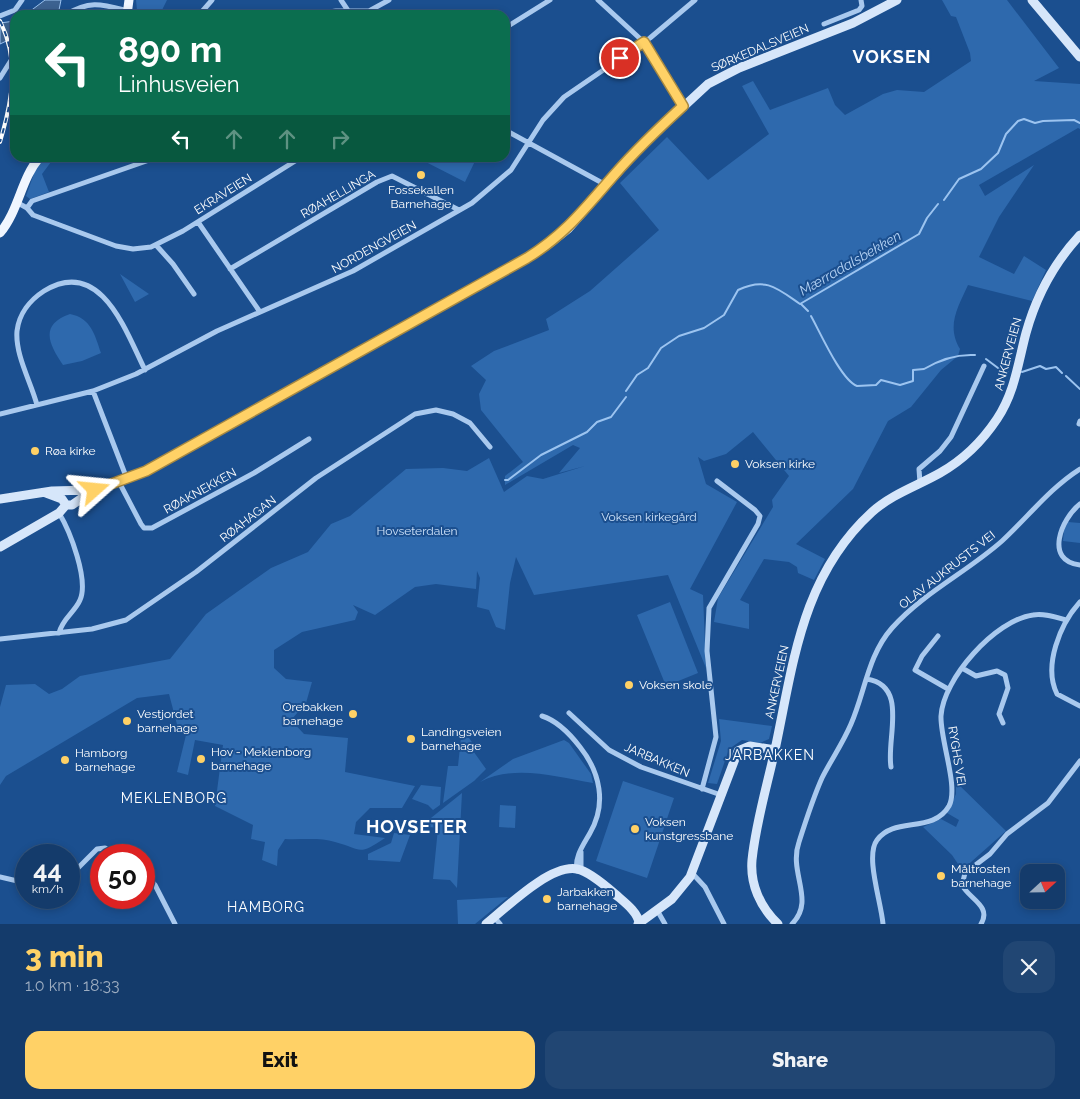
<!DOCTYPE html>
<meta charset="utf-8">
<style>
:root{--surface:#143b6b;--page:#214673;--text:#f1f3f6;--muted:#9dadc1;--line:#33557e;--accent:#ffd166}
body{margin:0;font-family:Raleway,sans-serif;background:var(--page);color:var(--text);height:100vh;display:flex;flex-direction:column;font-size:19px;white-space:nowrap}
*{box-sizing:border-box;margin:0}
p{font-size:16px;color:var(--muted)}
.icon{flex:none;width:28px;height:28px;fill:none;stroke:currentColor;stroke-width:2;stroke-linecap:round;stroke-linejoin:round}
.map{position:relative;height:924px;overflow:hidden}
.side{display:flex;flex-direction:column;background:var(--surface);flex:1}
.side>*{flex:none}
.guide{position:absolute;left:10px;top:10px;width:500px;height:152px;border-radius:15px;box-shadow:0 2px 8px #0003,0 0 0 1px var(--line);background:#0b6e4f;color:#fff;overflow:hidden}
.needle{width:32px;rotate:68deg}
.fabs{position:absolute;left:1020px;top:864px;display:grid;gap:10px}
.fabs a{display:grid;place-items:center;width:45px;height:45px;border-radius:10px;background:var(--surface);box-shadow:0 2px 8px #0003,0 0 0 1px var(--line);font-size:25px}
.speed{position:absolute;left:15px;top:844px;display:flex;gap:10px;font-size:25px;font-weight:700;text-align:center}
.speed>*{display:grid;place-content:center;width:65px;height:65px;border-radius:50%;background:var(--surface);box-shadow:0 2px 8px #0003,0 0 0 1px var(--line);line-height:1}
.speed small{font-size:12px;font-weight:400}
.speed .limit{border:8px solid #d22;background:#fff;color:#111}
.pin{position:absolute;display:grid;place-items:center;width:42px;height:42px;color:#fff;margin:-21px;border:2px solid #fff;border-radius:50%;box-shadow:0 1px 5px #0007}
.me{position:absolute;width:55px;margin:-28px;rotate:72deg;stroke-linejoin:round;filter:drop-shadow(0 0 4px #0008)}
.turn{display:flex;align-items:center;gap:18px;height:105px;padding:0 25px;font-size:22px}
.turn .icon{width:65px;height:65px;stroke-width:2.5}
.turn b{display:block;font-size:35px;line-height:42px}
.lanes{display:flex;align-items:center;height:48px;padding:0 25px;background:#0003;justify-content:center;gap:25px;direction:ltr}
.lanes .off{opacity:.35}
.round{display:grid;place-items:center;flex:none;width:52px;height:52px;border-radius:15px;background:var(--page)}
.headline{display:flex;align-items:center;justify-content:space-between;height:85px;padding:0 25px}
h1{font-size:30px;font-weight:800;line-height:38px;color:var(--accent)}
.primary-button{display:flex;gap:10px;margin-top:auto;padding:10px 25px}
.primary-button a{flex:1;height:58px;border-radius:15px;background:var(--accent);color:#111;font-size:20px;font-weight:800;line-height:58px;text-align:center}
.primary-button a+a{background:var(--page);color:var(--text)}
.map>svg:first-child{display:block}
.green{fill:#2e69ad}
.water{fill:#3c6290;stroke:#9cc4f0}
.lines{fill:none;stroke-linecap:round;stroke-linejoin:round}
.stream{stroke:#9cc4f0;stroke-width:2}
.street{stroke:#a9c9ee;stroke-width:5}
.secondary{stroke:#d6e6fa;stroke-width:9}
.primary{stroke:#f0f6ff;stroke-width:9}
.rail-casing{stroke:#fff;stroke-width:4}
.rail{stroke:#1b4f8f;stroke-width:2;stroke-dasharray:5.5;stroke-linecap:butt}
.route-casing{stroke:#a68842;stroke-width:12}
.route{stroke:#ffd166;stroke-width:9}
.poi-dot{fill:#ffd166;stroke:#1b4f8f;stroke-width:2}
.labels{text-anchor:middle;stroke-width:4;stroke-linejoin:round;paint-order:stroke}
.street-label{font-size:12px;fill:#fff;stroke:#1b4f8f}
.poi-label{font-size:12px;fill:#fff;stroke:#1b4f8f;text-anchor:start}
.park-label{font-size:12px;fill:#cfe3fa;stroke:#1b4f8f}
.water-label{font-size:14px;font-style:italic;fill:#b5d3f5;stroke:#1b4f8f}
.neighbourhood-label{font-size:14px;letter-spacing:1px;fill:#fff;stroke:#1b4f8f}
.district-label{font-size:18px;font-weight:bold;letter-spacing:1px;fill:#fff;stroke:#1b4f8f}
</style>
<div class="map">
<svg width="1080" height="924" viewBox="0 0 1080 924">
<rect width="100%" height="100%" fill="#1b4f8f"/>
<path class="green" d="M136 0H167L160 14 137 10Z
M942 0H1007L1059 68 1034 81 1080 84V129L1078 128 979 185 985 196 1034 165 999 217 979 257 1014 274 1024 256 1046 270 1032 301 968 285C958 307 946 326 960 349L958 356 941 370 911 407 888 421 853 489 796 544 825 559 814 580 798 573 797 567 789 562 764 559 740 600 749 604V629L714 622 718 598 773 507 772 500 789 476 753 432 726 454 704 461 698 457 706 484 737 502 690 589 703 595 706 668 668 575 534 595 516 557 510 583 505 630 496 627 489 610 477 607 480 578 477 571 476 589 436 584 415 587 375 615 353 605 358 612 355 620 302 632 274 650V668L286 679 312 682 306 703 291 720 304 734 348 738 345 772 415 786 402 808H370L356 822 354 834 385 838C357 857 362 849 335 842 320 837 300 840 285 839L278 850 277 866 262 860 265 842 251 839 253 825 215 806 223 745 195 740 188 775 177 772 186 735 179 732 169 694 137 698 6 776 0 785V707L6 685 35 684 49 694 62 689 80 676 170 659 206 614 271 568 308 552 331 524 350 516 406 469 443 468 467 471 489 458 504 492 527 476 543 479 585 466 559 473 580 448 573 445 505 485V476L523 462 481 410 479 394 486 380 471 366 494 351 549 330 546 319 590 291 659 230 620 183 667 137 708 180 769 134 742 86 753 81 770 110 828 88 835 105 845 115 883 94 897 90 924 92 971 61 970 53 956 17 951 16Z
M45 158H54L42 174 49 192 30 199 26 196 36 168Z
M418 158H472L476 159 465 182Z
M120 274 149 294 135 302Z
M70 314C91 318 95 335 101 353L82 361 63 365C49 344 39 325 70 314Z
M1068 522 1080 523V543L1063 541 1064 530Z
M670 602 698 673 666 686 637 615Z
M719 719 772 726 769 739 760 743 742 740 729 749 717 784 708 783 721 741Z
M462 728 474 745 471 748 486 769 474 781 443 803 448 766H458Z
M564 740 569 743 591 774 593 783C556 777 514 764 480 782L513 759Z
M623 781 674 798 647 878 596 861Z
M956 782 1006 831 962 870 952 855 923 827 941 819 956 827 959 820 947 813 956 794Z
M421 785 441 787 440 805 433 810 428 805 412 799Z
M462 793 457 888 450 880 433 879 438 828 421 826Z
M500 805 516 806 515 828 499 827Z
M394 833 410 835 400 862 368 860V854L391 843Z
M508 897 475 924H458L457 900Z"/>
<path class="water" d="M45 0H61L59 10 50 15H25Z
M15 21V37L0 44V23Z"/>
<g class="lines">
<path class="stream" d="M944 200 959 179 981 169 998 153 1006 134 1018 121 1024 119 1035 123 1043 121 1074 120 1080 123
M801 304 808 311
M811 316C820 332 841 380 857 386L876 385 881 380 900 385 913 381V370L924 369C939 360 957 354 975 355
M986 359 1002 371 1008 372
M1022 372 1040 366 1046 369 1056 367 1062 373
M1066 376 1080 389
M626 391 637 375 648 368 661 348 679 336 704 328 724 315 738 290C766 277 777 288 800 304L919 234 927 218 938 204
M505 480H508L541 455 587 432 597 422 611 417 626 397"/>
<path class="street" d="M341 0 351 15
M598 0 647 45 683 106
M65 15C90 0 101 4 128 11
M199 15 212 0
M308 15 336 11H369L389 0
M0 16 15 10 22 0
M824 24 859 10 862 6 861 0
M505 28 550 0
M0 78 15 54
M505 130 606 185
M18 203 27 208 33 215 116 246 133 249 151 247 183 231 300 158
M27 208 32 201 155 158
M198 222 260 312
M156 245 173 264 194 294
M230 269 377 182 392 176 459 210
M93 391 127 479
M37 405C31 382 15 355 17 331 19 314 30 300 44 291 101 256 126 332 145 370
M0 414 93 391 136 374 217 331 353 271 472 203 511 170 543 120 564 97 650 38 695 0
M1079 424 1080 421
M119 482 141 524 144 528H152L254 473 309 439
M920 483 919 469 940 451 951 437 984 366
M1080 504C1061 519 1044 561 1080 565
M1080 602C1060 624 1043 666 1057 694L1080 706
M59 633C62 619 75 612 80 600 89 580 70 531 59 513
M938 636 922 656 915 670 948 689
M0 639 92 629 126 620 196 572 316 478 415 414 436 410 453 414 470 423 490 447
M962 668 976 676 997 671 1005 675 1008 688 999 714 1003 723
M867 679C909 686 886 738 891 767
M569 713 609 750 641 767 721 795
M542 716C558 721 570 734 580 747 600 772 607 804 590 833 584 844 574 857 577 871
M702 789 716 737 707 651 709 608 758 524 760 516 755 510 717 481
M581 852V870
M144 873 155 885 175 924
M692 873 705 887 724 924
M0 877 26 883
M69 877 97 849 105 848 117 855
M657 910 665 924
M494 917 500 924
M792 924C816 900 788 873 799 842 806 820 813 798 822 778 831 760 843 743 851 724 865 692 868 655 892 628 923 593 967 572 1002 541 1028 517 1050 488 1080 469
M883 924C881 901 865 856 877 840 894 816 933 834 949 806 959 787 940 740 941 716 943 679 995 620 1033 615 1044 613 1055 617 1066 620
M981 924C992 906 969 899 962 885L965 873 990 854 1007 834 1048 803 1080 761"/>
<path class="secondary" d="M1032 0 1080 57
M46 493 62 499 66 505H72L95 489 146 471 527 258 549 244 568 229 641 146 708 84 739 68 853 23 897 0
M0 499 52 491 90 490
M0 547 59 513 66 505
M486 924C506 908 550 864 577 869 588 871 607 887 615 894 624 902 638 912 639 923
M638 924 672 899 690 877 738 751 750 746 775 750
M778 924C760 907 750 884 752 860 756 821 768 783 776 745 794 659 803 575 872 512 892 494 917 486 940 473 963 460 983 440 997 419 1015 392 1018 363 1026 333 1036 297 1055 262 1080 235"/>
<path class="primary" d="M127 15 129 0
M0 233C19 210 21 179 39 158"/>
<defs>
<path id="rail" d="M0 21C20 61 12 101 0 142"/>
</defs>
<use href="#rail" class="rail-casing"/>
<use href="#rail" class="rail"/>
</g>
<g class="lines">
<defs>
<path id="route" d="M95 490 146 471 527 258C566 234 586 207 615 174 636 150 659 128 683 106L644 42 620 58"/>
</defs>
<use href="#route" class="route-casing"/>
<use href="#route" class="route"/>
</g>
<g class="poi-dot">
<circle cx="421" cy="175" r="5"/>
<circle cx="35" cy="451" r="5"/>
<circle cx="735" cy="464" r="5"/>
<circle cx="629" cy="685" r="5"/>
<circle cx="353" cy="714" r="5"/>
<circle cx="127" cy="721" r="5"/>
<circle cx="411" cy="739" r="5"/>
<circle cx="201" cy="759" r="5"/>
<circle cx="65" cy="760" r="5"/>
<circle cx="635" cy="829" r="5"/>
<circle cx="941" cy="876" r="5"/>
<circle cx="547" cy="899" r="5"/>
</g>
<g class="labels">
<g class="street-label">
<text transform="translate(760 48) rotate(-23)" y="4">SØRKEDALSVEIEN</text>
<text transform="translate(223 194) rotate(-32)" y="4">EKRAVEIEN</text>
<text transform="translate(338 194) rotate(-30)" y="4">RØAHELLINGA</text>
<text transform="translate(374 247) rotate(-29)" y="4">NORDENGVEIEN</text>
<text transform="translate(1008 354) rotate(-75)" y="4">ANKERVEIEN</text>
<text transform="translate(200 491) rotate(-29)" y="4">RØAKNEKKEN</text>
<text transform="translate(248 519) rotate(-38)" y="4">RØAHAGAN</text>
<text transform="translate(947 570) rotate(-38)" y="4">OLAV AUKRUSTS VEI</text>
<text transform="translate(777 682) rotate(-78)" y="4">ANKERVEIEN</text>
<text transform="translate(957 756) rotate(81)" y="4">RYGHS VEI</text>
<text transform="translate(657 760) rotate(23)" y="4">JARBAKKEN</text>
</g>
<g class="poi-label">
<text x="421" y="194" text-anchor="middle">Fossekallen<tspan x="421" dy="14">Barnehage</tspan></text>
<text x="45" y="455">Røa kirke</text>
<text x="745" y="468">Voksen kirke</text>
<text x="639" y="689">Voksen skole</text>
<text x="343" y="711" text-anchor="end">Orebakken<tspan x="343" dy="14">barnehage</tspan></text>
<text x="137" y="718">Vestjordet<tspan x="137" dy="14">barnehage</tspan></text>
<text x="421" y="736">Landingsveien<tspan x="421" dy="14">barnehage</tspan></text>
<text x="211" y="756">Hov - Meklenborg<tspan x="211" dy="14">barnehage</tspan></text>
<text x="75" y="757">Hamborg<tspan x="75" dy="14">barnehage</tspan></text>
<text x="645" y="826">Voksen<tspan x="645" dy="14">kunstgressbane</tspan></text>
<text x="951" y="873">Måltrosten<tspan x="951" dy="14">barnehage</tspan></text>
<text x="557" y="896">Jarbakken<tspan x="557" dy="14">barnehage</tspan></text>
</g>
<g class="park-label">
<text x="649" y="521">Voksen kirkegård</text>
<text x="417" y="535">Hovseterdalen</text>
</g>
<g class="water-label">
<text transform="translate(850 263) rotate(-30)" y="5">Mærradalsbekken</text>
</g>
<g class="neighbourhood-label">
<text x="770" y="760">JARBAKKEN</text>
<text x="174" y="803">MEKLENBORG</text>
<text x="266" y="912">HAMBORG</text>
</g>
<g class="district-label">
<text x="892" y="63">VOKSEN</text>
<text x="417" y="833">HOVSETER</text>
</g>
</g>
</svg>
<div class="fabs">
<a><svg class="needle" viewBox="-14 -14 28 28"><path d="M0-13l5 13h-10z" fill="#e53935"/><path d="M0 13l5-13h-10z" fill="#9dadc1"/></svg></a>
</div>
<div class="speed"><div>44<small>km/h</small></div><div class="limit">50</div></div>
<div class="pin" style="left:620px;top:58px;background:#d93025"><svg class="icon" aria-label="arrive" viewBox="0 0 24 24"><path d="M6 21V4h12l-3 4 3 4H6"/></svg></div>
<svg class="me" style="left:95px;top:490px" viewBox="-20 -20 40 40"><path d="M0-17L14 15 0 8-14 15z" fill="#ffd166" stroke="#fff" stroke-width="4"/></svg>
<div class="guide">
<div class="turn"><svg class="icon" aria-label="left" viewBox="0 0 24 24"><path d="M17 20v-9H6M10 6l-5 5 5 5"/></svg><div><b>890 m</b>Linhusveien</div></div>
<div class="lanes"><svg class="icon" aria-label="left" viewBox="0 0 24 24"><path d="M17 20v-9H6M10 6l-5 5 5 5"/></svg><svg class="icon off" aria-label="ahead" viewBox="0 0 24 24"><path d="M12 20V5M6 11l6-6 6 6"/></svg><svg class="icon off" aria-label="ahead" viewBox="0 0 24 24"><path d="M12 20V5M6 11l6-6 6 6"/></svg><svg class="icon off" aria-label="right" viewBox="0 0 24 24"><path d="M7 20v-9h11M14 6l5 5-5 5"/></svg></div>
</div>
</div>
<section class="side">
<div class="headline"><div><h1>3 min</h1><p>1.0 km · 18:33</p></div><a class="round"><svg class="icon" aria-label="close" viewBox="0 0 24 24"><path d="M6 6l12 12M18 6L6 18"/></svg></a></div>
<div class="primary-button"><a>Exit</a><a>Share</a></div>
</section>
